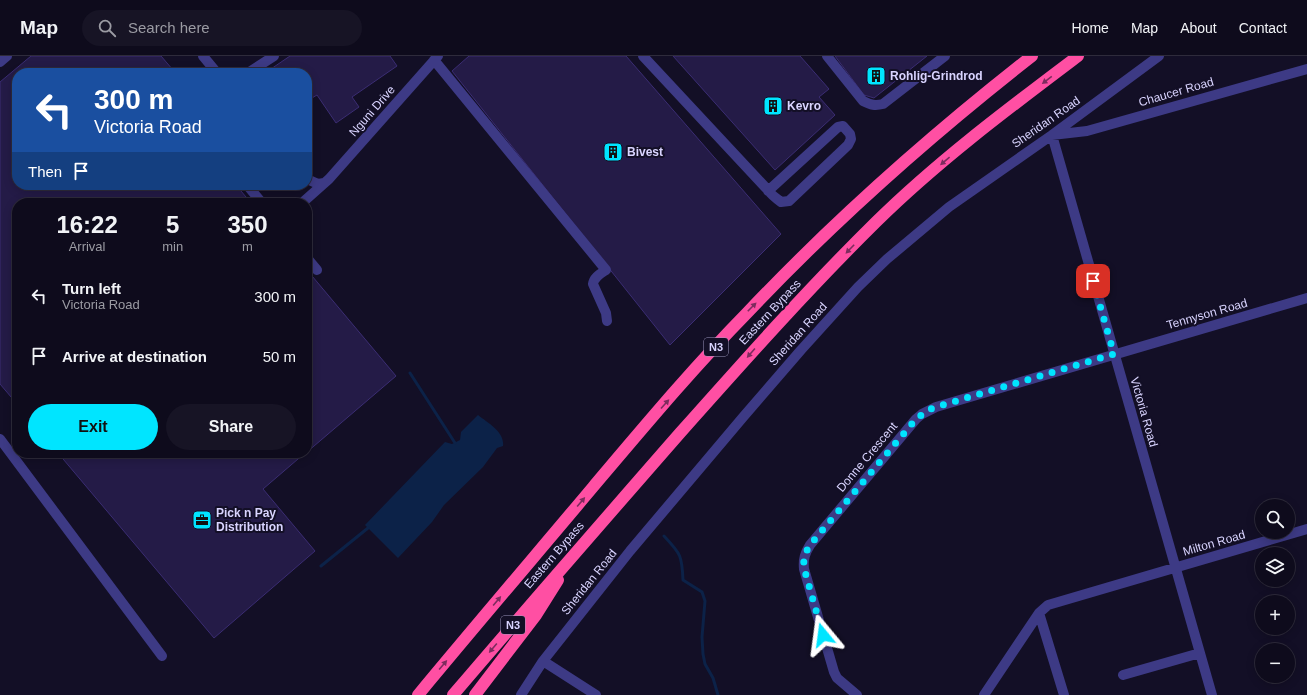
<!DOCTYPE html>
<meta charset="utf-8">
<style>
:root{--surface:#0e0b1c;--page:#171425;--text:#f1f3f6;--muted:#9b9ba3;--line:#2e2b3b;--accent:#00e5ff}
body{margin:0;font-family:Helvetica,sans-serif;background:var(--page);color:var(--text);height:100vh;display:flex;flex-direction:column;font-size:15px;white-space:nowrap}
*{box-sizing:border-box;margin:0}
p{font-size:13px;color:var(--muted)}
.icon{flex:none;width:22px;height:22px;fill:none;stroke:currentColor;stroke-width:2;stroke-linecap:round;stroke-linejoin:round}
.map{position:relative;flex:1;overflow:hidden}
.side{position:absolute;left:12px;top:142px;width:300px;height:260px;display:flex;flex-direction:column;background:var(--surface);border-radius:16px;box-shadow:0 2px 10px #0003,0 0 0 1px var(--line)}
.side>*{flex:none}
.top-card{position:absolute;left:12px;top:12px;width:300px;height:122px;border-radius:16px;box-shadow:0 2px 10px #0003,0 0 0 1px var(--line);background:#1a4fa0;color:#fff;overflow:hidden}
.tools{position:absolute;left:1255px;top:443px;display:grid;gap:8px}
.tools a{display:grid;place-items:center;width:40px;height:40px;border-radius:50%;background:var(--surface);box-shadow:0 2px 10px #0003,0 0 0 1px var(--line);font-size:20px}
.pin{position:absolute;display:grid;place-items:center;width:34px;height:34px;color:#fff;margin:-17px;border-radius:8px;box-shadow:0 2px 6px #0006}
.me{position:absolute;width:44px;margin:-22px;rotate:344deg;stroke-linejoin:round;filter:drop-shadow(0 0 3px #0008)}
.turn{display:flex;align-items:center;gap:14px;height:84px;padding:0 16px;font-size:18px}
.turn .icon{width:52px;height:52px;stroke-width:2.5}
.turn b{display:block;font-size:28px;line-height:34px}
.then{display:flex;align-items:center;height:38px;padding:0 16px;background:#0003;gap:8px;font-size:15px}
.eta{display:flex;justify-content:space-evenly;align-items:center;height:68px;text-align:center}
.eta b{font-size:24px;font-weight:700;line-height:28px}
.button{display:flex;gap:8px;margin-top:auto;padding:8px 16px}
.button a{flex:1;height:46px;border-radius:24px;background:var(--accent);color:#111;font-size:16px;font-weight:700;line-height:46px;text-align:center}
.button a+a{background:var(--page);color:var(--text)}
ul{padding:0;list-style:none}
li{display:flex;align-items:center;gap:12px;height:60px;padding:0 16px}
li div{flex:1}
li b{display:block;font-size:15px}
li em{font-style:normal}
header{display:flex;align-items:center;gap:24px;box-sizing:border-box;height:56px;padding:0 20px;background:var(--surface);border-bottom:1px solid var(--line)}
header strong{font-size:19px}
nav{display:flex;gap:22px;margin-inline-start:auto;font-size:14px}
.search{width:280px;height:36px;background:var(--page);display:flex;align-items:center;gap:10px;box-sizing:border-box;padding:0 14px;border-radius:22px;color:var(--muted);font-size:15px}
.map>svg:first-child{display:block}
.water{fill:#0c2248}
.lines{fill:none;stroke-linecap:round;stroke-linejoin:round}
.stream{stroke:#0c2248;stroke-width:3}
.building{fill:#241b47;stroke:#3b2d73}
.minor{stroke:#3d3a85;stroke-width:10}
.highway{stroke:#ff4fa3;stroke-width:12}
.oneway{fill:#7d2c5e}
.route{stroke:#00e5ff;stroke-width:7;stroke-dasharray:0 12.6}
.labels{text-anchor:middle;stroke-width:4;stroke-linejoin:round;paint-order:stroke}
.shield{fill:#130f26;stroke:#9e99be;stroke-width:1}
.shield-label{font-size:11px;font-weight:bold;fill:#d9d4ff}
.poi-label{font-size:12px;font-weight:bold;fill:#d9d4ff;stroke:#130f26;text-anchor:start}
.street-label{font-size:12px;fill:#d9d4ff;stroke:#130f26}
</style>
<header>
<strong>Map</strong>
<div class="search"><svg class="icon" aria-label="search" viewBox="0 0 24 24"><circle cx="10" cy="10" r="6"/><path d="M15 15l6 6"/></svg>Search here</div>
<nav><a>Home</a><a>Map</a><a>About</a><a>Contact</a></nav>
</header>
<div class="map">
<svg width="1307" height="639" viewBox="0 0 1307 639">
<rect width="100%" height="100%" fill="#130f26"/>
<path class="water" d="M478 359C488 367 505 376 503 390L497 392 483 411 444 449 432 466 398 502 365 469 445 386 452 388 460 384 461 376Z"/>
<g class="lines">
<path class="stream" d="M410 317 455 387
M664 480C681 498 682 500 683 524L702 536 705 545 702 581 703 598 705 608 713 622 718 639
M321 510 368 472"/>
</g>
<path class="building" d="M31 0H161L173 14 169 17H17V129H236L251 147H17V348L0 328V26Z
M290 0H390L397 10 352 41 359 51 336 67 317 39 307 45V17H265Z
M469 0H626L781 178 670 289 452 15Z
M673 0H800L829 33 819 41 835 59 775 114Z
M835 0H927L874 42 864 39Z
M307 214 396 320 307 396Z
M58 397H305L263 433 315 495 214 582Z"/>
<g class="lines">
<path class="minor" d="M203 0 217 17
M643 0 766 132C770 137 775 142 781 146L789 145 848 89 851 83 850 78 843 70 838 71 768 135
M827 0 863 45C871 49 875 50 883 48L945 0
M434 4 606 214C600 218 594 221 593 228L606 257 607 265
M0 6 7 0
M251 15 274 0
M307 123 318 128 324 127
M247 129 262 147
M302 147 329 123 438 0
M307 202 317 214
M0 383 162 600
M1039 557 1064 639
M543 605 596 639
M1123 619 1200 597
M521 639 543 605 630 495 744 360 801 294 858 231 887 203 949 151 1052 79 1159 0
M857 639 837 622 834 616 804 513C803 503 805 497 810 489L916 363 922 358 936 351 1307 242
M984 639 1039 557 1048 549 1307 473
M1212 639 1052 79 1087 75 1307 13"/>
<path class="highway" d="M418 639C476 569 535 500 593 431 643 372 693 312 747 257 835 164 931 79 1032 0
M453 639C528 551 604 464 680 377 744 305 808 233 876 166 938 105 1009 52 1078 0
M475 639 536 559 558 524"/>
</g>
<defs><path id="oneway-solid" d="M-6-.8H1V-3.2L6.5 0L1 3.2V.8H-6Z"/></defs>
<g class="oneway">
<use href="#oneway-solid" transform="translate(1047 24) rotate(143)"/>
<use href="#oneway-solid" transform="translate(945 105) rotate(140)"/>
<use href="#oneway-solid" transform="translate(850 193) rotate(134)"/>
<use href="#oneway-solid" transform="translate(752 251) rotate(-45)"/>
<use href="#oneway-solid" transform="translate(751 297) rotate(131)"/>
<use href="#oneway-solid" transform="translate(665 348) rotate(-48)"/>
<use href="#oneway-solid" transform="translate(581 446) rotate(-50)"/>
<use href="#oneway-solid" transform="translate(497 545) rotate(-50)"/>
<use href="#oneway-solid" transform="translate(493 592) rotate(130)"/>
<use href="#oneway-solid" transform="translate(443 609) rotate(-50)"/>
</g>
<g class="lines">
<path class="route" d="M823 579 804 512C803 503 805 497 810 489L916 363 928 354 936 351 1114 298 1093 225"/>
</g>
<defs>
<symbol id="building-square" viewBox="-11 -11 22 22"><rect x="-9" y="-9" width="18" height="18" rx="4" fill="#00e5ff" stroke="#130f26"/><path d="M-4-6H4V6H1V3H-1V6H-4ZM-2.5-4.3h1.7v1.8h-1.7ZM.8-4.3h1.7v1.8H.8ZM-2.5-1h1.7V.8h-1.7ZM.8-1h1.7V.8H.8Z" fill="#111"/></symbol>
<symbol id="office-square" viewBox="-11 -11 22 22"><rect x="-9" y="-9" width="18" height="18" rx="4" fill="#00e5ff" stroke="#130f26"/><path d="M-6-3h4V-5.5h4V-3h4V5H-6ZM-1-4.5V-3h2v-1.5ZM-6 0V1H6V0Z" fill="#111"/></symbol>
</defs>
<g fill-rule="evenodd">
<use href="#building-square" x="865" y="9" width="22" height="22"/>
<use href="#building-square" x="762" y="39" width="22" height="22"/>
<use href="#building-square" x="602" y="85" width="22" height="22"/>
<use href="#office-square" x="191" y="453" width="22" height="22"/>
</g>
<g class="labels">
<g class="shield">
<rect x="704" y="282" width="24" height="18" rx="3"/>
<rect x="501" y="560" width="24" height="18" rx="3"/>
</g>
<g class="shield-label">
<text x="716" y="295">N3</text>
<text x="513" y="573">N3</text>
</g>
<g class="poi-label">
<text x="890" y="24">Rohlig-Grindrod</text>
<text x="787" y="54">Kevro</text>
<text x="627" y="100">Bivest</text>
<text x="216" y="461">Pick n Pay<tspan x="216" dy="14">Distribution</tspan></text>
</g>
<g class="street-label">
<text transform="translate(1176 36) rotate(-16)" y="4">Chaucer Road</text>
<text transform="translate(372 55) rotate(-49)" y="4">Nguni Drive</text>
<text transform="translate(1046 66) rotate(-35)" y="4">Sheridan Road</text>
<text transform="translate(770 256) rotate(-47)" y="4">Eastern Bypass</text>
<text transform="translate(1207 258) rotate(-16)" y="4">Tennyson Road</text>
<text transform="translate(798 278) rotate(-48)" y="4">Sheridan Road</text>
<text transform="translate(1144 356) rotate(74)" y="4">Victoria Road</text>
<text transform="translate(867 401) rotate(-50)" y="4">Donne Crescent</text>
<text transform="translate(1214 487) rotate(-16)" y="4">Milton Road</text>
<text transform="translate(554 499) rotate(-49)" y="4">Eastern Bypass</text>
<text transform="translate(589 526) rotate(-51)" y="4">Sheridan Road</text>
</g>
</g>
</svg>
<div class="tools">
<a><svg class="icon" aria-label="search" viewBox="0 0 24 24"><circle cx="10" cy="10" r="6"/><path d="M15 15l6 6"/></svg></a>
<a><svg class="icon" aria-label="layers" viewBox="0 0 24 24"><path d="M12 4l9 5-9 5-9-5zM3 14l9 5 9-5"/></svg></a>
<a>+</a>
<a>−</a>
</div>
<div class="pin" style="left:1093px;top:225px;background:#d93025"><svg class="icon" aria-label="arrive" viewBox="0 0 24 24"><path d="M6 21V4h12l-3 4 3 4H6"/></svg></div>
<svg class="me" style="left:823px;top:579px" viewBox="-20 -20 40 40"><path d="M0-17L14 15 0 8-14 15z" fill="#00e5ff" stroke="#fff" stroke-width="4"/></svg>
<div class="top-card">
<div class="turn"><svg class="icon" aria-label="left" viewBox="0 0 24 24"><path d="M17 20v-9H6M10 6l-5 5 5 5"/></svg><div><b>300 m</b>Victoria Road</div></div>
<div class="then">Then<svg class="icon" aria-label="arrive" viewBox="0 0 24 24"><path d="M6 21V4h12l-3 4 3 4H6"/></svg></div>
</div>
<section class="side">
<div class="eta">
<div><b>16:22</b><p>Arrival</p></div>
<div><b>5</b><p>min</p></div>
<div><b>350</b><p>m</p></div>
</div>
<ul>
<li><svg class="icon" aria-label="left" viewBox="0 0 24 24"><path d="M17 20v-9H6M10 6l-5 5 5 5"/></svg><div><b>Turn left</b><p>Victoria Road</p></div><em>300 m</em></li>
<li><svg class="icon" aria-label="arrive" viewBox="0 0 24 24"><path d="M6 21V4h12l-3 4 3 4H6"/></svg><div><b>Arrive at destination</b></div><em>50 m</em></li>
</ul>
<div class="button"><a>Exit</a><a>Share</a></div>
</section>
</div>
